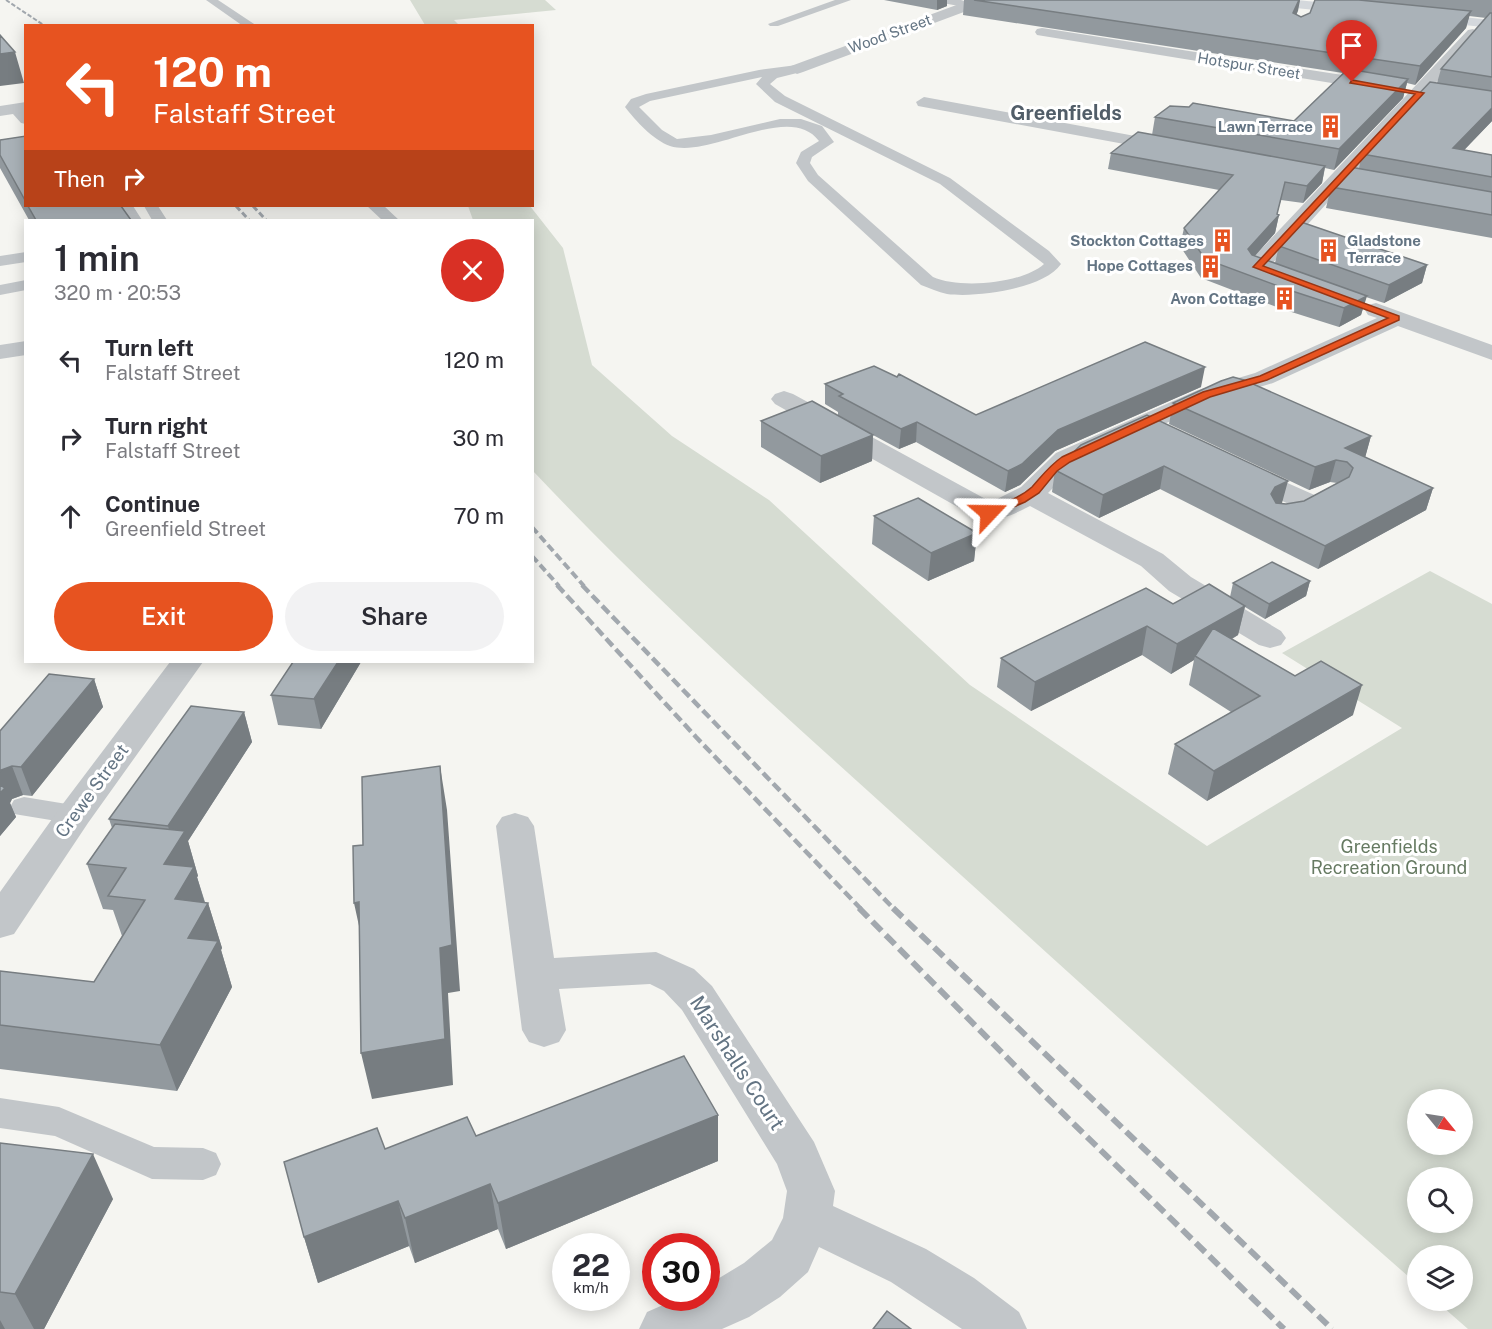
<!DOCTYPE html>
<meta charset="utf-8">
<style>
:root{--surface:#fff;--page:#f2f2f3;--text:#2b2b33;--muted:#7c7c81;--accent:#e75320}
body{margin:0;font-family:"Public Sans",sans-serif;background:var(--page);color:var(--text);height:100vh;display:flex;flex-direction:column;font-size:22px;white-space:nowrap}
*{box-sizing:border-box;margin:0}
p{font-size:20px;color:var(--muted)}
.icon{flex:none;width:33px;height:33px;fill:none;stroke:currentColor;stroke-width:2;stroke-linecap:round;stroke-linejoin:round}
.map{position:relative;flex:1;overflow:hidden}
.drawer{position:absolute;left:24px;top:219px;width:510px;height:444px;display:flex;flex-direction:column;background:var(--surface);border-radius:0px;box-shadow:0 3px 15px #0003}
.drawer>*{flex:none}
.banner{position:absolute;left:24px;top:24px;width:510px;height:183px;border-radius:0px;box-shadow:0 3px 15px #0003;background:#e75320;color:#fff;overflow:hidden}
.needle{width:39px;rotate:120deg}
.buttons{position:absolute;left:1407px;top:1089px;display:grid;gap:12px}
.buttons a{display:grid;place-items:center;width:66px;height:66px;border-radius:50%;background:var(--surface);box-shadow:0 3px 15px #0003;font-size:30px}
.speed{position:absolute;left:552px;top:1233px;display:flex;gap:12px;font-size:30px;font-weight:700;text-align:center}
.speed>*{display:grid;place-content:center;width:78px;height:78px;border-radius:50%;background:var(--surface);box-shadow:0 3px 15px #0003;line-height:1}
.speed small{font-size:15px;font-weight:400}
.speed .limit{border:9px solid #d22;background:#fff;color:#111}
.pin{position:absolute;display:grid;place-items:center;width:51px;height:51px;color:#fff;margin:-62px -26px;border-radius:50% 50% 50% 0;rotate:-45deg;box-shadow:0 0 6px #0007}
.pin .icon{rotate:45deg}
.me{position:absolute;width:66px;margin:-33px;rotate:67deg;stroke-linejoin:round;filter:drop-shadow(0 0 4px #0008)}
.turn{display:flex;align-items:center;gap:21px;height:126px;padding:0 30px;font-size:27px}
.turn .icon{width:78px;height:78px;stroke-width:2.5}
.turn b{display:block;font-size:42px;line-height:51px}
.then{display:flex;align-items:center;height:57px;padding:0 30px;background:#0003;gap:12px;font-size:22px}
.round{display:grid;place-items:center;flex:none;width:63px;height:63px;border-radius:32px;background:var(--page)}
.headline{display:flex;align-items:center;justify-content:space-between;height:102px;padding:0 30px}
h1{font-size:36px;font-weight:600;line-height:45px}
.primary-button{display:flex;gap:12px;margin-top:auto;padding:12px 30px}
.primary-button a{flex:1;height:69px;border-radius:36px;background:var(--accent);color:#fff;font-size:24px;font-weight:600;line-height:69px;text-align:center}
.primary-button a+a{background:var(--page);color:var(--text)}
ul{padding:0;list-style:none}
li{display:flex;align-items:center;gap:18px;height:78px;padding:0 30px}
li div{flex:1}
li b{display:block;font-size:22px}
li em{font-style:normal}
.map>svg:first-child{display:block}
.green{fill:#d6dcd2;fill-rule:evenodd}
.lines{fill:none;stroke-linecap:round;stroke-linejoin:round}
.lane{fill:#c2c6c9;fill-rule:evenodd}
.street{fill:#c2c6c9;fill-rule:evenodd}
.primary{fill:#d4d8dc;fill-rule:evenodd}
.rail-far4{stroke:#a2a8ae;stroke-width:2;stroke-dasharray:4.5 2;stroke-linecap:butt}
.rail-far3{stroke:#a2a8ae;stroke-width:3;stroke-dasharray:6 3;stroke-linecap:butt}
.rail-far2{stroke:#a2a8ae;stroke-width:4;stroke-dasharray:8 4;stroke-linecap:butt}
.rail-far1{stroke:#a2a8ae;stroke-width:4.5;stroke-dasharray:10 4.5;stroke-linecap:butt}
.rail{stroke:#a2a8ae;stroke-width:6;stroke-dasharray:13 6;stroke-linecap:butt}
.wall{fill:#92999e}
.shaded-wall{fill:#777d81}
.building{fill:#aab2b8;stroke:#777d81;stroke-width:1.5}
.route{fill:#e75320;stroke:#963615;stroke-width:1.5}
.labels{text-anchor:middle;stroke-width:6;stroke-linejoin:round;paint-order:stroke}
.far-street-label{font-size:15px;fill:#637483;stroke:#fff}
.far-poi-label{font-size:15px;font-weight:bold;fill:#637483;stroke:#fff;text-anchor:end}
.street-label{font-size:18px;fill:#637483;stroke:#fff}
.park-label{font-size:18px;fill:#667a62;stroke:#fff}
.far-district-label{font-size:20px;font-weight:bold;fill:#515d68;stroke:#fff}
.near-street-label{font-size:21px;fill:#637483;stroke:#fff}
</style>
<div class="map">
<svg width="1492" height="1329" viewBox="0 0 1492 1329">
<rect width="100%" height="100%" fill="#f5f5f1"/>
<path class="green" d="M410 0H545L556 10 454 20 459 25H425Z
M468 206H530L563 248 592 365 672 436 769 500 970 685 1207 846 1402 728 1282 653 1430 571 1492 604V1329H1468L1436 1301 1462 1300V1256H1418L1417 1284C1257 1144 1099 1000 941 857 802 731 661 607 533 471L532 220H473ZM1418 1100H1462V1144H1418ZM1418 1178H1462V1222H1418Z"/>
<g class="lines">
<path class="lane" d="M206 0H218L257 26H243Z
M835 0H851L778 26H770L768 24Z
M937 0H961L976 5 971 8 942 3Z
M797 65 801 66V72L777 78 770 84 785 96 950 178 1049 251 1061 264C1044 289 976 298 947 294 938 292 930 288 921 285L808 181 796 163 801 152 819 141C789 101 712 159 670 146 653 140 636 121 625 107L631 99 646 94 759 70ZM762 77 756 84 775 102 940 184 1044 264C1022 284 959 289 933 277L818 175 810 163 812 157 834 142 822 126 801 119H780L711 135 677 139 662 130 639 107 650 101Z
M23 103 26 104V124L21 123 13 114 18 104Z
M144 206H158L167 220H152Z
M367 206H384L399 220H382Z
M26 252V262L0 266V256Z
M26 280V290L0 295V285Z
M24 797 85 807 89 814 85 821 75 824 14 814 10 807 14 800Z
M0 1098 59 1107 154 1147 203 1148 216 1153 221 1164 216 1175 203 1180 152 1179 55 1136 0 1128Z"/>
<path class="street" d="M970 0H990L988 3 803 72 797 74 789 69 791 66Z
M1042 28 1381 81 1389 86 1381 91 1037 35 1035 32 1037 29Z
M1473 29 1480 33 1478 36 1271 265 1299 274 1302 279 1299 284 1291 286 1249 272 1246 267 1249 262 1468 30Z
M924 97 1173 143 1179 144 1182 148 1179 152 1173 153 918 106 916 102Z
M26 102V112L0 116V106Z
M113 206H133L142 220H122Z
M1376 303 1492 345V360L1398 326 1273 383 1216 400 1076 465 1048 493 1163 554 1191 577 1281 631 1286 638 1281 645 1270 648 1259 645 1169 591 1141 566 1030 506C1014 514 997 523 979 519L775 404 771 399 775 394 784 391 793 394 991 502 1021 487 1056 453 1198 390 1255 373 1377 318 1368 315 1365 310 1368 305Z
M26 341V355L0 359V345Z
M1245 464 1319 497 1323 503 1319 509 1309 512 1299 509 1235 478 1231 472 1235 466Z
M170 662H203L88 823 14 934 0 938V892L62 805Z
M515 813 528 817 534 826 554 958 656 952 694 969 712 986 814 1142 835 1191 833 1206 926 1249 974 1278 1019 1312 1027 1329H962L891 1282 819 1247 808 1272 780 1297 749 1317 722 1329H639L647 1312 679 1298H706V1286L744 1263 772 1240 783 1218 787 1191 777 1164 682 1010 664 991 650 984 559 989 566 1030 559 1042 544 1047 529 1042 522 1030 496 826 502 817Z"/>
<path class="primary" d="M1247 0H1297L1356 6 1363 10 1356 14 1254 4Z
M1423 13 1492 20V28L1418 20 1416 17Z"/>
<path class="rail-far4" d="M6 0 45 26"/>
<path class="rail-far3" d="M236 206 249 220
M253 206 266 220"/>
<path class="rail-far2" d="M532 527 584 586
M532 556 559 586"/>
<path class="rail-far1" d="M557 585 696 737 861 909
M582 585 894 909"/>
<path class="rail" d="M859 908 1038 1089 1284 1329
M893 908 1332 1329"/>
</g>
<path class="wall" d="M884 0H947V6L937 10Z
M964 0H1300L1296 14 1301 17 1310 13 1315 0H1492V121L1464 150 1492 155V238L1326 208 1331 187 1359 168 1362 154 1437 83 1441 69 1486 18 1469 16 1466 28 1415 85 1407 83 1403 98 1334 170 1325 168 1322 183 1303 203 1281 200 1277 214 1279 215 1275 233 1255 256 1275 263 1279 246 1427 265 1422 283 1384 303 1366 297 1361 315 1339 327 1282 309 1201 278 1180 246 1184 228 1219 190 1108 169 1111 153 1152 135 1155 117 1294 121 1343 73 963 15Z
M26 136V206H121L131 220H29L0 168V140Z
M825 384 976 415 1201 387 1055 451 1020 485 1005 492 916 442 899 449 873 435 872 461 820 483 761 447V421L838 416V412L825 404Z
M1173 403 1371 436 1365 457 1433 488 1426 510 1318 569 1160 489 1099 518 1052 492 1055 470 1147 415 1282 503 1281 504H1286L1304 501 1337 483 1330 482 1309 490 1169 424Z
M874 516 977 533 974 561 928 581 872 544Z
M1310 581 1306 596 1265 619 1245 607 1238 635 1232 639 1353 715 1207 801 1168 774 1175 744 1231 712 1189 685 1194 660 1171 674 1142 655 1031 711 997 687 1001 658 1173 604 1230 597 1233 583Z
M361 662 321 729 278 725 271 695Z
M94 679 103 707 32 796 23 795 12 799 10 803 16 817 0 836V731Z
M244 712 252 742 188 841 198 876 197 877 205 902 208 903 222 948 221 950 232 987 177 1091 0 1069V971L94 982 122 936 113 910 103 909 87 864 112 828 109 819Z
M718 1115V1161L506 1249 498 1229 415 1263 409 1246 318 1283 304 1237 385 1149 476 1136Z
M0 1143 113 1199 44 1329H0Z"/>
<path class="shaded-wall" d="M937 0H947V6L937 10Z
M1299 0H1300L1298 11 1290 29 1293 13Z
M1471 11 1466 28 1415 85 1420 66Z
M15 52 24 83 0 86V54Z
M1408 79 1403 98 1334 170 1339 149Z
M1492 108V121L1447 168 1453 148Z
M1325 166 1322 183 1303 203 1307 186Z
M1285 182 1276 218 1279 215 1275 233 1244 268 1248 249Z
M1427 265 1422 283 1384 303 1389 285Z
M1367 296 1361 315 1339 327 1344 308Z
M1205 367 1201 387 1055 451 1020 485 1005 492 1008 471 1058 430Z
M917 422 916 442 899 449 901 429Z
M873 435 872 461 820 483 821 456Z
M1371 436 1365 458 1345 448Z
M1336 460 1330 482 1309 490 1315 467Z
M1164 466 1160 489 1099 518 1103 495Z
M1288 481 1282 503 1270 510 1265 517 1271 494 1275 487Z
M1433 488 1426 510 1318 569 1325 546Z
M977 533 974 561 928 581 931 553Z
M1310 581 1306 596 1265 619 1269 604Z
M1245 606 1238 635 1198 658 1195 656 1194 660 1171 674 1177 644Z
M1147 626 1142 655 1031 711 1035 682Z
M338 662H361L321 729 314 699Z
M94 679 103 707 32 796 21 767Z
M1362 685 1353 715 1207 801 1214 771Z
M244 712 252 742 188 841 198 876 197 877 206 907 208 903 222 948 221 950 232 987 177 1091 160 1045 164 864 174 847 168 826Z
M12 766 23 795 12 799 10 803 16 817 0 836V772L1 770Z
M440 766 447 810 460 991 448 993 453 1085 372 1099 361 1053Z
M359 902 364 949 354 903Z
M718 1115V1161L506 1249 498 1203Z
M93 1154 113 1199 44 1329H34L15 1294Z
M490 1184 498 1229 415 1263 405 1218Z
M398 1201 409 1246 318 1283 304 1237Z
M0 1320 5 1329H0Z"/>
<path class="building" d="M974 0H1299L1293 13 1301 17 1310 13 1315 0H1359L1471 11 1420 66Z
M1490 13H1492V77L1441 69Z
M0 35 15 52 0 54Z
M1348 69 1408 79 1339 149 1155 117 1170 106 1189 107 1193 103 1294 121Z
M1430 82 1492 91V108L1453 148 1492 155V177L1362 154Z
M1138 132 1325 166 1307 186 1285 182 1277 214 1279 215 1248 249 1252 255 1367 296 1344 308 1286 289 1205 259 1184 228 1233 175 1111 153Z
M26 136V202L0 155V140Z
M1350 167 1492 192V215L1331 187Z
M28 206H121L131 220H36Z
M1301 222 1427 265 1389 285 1279 246Z
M1145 342 1205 367 1058 430 1022 464 1008 471 917 422 901 429 839 396 843 394 825 384 874 366 897 377 899 374 976 415Z
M1233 377 1244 380 1371 436 1345 448 1433 488 1325 546 1164 466 1103 495 1055 470 1081 445 1147 415 1288 481 1275 487 1271 494 1276 503 1286 504 1304 501 1349 477 1353 468 1347 462 1336 460 1315 467 1173 403 1221 381Z
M812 401 873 435 821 456 761 421Z
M918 498 977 533 931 553 874 516Z
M1272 562 1310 581 1269 604 1233 583Z
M1209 584 1245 606 1177 644 1147 626 1035 682 1001 658 1146 588 1173 604Z
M1213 628 1295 676 1321 661 1362 685 1214 771 1175 744 1260 696 1195 656Z
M293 662H338L314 699 271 695Z
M49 674 94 679 21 767 12 766 1 770 0 772V731Z
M191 706 244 712 168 826 109 819Z
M440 766 452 945 440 948 445 1039 361 1053 359 902 354 903 353 846 363 845 362 777Z
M0 785 5 788 0 793Z
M115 824 185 831 164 864 194 867 175 899 208 903 188 938 218 941 160 1045 0 1025V971L94 982 145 900 108 896 126 868 87 864Z
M684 1056 718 1115 498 1203 490 1184 405 1218 398 1201 304 1237 284 1162 377 1128 385 1149 467 1117 476 1136Z
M0 1143 93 1154 15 1294 0 1292Z
M887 1311 911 1329H873Z"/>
<path class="route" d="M1352 80 1424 93 1263 266 1399 316V320L1267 380 1210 397 1070 462 1057 471 1039 493 1025 502 993 516H985V510C1000 504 1019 499 1032 487 1042 476 1049 466 1062 457L1203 392 1260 376 1388 318 1253 267 1415 94 1350 83Z"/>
<defs>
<symbol id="building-bare" viewBox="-9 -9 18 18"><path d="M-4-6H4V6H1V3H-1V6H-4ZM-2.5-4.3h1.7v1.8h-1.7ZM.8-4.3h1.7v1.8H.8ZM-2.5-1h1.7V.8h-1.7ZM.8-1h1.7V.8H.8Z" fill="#e75320" stroke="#fff" stroke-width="2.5" paint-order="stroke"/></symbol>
</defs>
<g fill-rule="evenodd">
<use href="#building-bare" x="1314" y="110" width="33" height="33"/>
<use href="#building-bare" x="1206" y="224" width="33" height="33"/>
<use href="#building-bare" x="1312" y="234" width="33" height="33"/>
<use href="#building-bare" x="1194" y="250" width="33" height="33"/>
<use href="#building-bare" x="1268" y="282" width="33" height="33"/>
</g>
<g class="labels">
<g class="far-street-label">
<text transform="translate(890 34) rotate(-20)" y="5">Wood Street</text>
<text transform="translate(1249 66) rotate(9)" y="5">Hotspur Street</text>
</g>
<g class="far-poi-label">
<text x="1313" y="132">Lawn Terrace</text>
<text x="1204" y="246">Stockton Cottages</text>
<text x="1347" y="246" text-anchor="start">Gladstone<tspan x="1347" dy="17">Terrace</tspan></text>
<text x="1193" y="271">Hope Cottages</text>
<text x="1266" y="304">Avon Cottage</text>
</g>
<g class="street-label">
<text transform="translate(92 791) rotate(-54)" y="6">Crewe Street</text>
</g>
<g class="park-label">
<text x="1389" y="853">Greenfields<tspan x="1389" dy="21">Recreation Ground</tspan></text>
</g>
<g class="far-district-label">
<text x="1066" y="120">Greenfields</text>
</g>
<g class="near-street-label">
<text transform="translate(737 1063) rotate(57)" y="7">Marshalls Court</text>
</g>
</g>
</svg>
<div class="buttons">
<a><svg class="needle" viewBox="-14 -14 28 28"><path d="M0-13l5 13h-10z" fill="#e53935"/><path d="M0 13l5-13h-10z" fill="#7c7c81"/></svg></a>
<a><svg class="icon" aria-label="search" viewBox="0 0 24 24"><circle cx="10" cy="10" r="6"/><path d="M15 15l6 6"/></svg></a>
<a><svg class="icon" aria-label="layers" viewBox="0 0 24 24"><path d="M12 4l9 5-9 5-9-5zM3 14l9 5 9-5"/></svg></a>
</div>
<div class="speed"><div>22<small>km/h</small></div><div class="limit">30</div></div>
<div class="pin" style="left:1352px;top:82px;background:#d93025"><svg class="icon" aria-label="arrive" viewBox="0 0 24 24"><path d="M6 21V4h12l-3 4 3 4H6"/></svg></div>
<svg class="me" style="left:989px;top:513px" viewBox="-20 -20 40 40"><path d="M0-17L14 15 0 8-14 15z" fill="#e75320" stroke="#fff" stroke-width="4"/></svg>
<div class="banner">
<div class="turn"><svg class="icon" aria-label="left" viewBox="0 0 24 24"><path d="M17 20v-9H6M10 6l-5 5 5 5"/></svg><div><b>120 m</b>Falstaff Street</div></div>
<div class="then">Then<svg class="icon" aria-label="right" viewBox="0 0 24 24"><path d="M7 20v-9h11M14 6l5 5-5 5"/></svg></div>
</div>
<section class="drawer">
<div class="headline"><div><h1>1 min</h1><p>320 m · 20:53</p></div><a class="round" style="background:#d93025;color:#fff"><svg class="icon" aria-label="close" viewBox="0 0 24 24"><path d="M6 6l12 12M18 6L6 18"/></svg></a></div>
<ul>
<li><svg class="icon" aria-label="left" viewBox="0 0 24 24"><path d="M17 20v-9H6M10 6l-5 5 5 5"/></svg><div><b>Turn left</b><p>Falstaff Street</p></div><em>120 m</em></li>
<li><svg class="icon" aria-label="right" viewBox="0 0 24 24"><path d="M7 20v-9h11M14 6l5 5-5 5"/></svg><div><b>Turn right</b><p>Falstaff Street</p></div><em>30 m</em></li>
<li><svg class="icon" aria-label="ahead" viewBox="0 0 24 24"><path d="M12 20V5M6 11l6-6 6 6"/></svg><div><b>Continue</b><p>Greenfield Street</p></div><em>70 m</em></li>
</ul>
<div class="primary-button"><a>Exit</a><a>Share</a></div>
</section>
</div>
